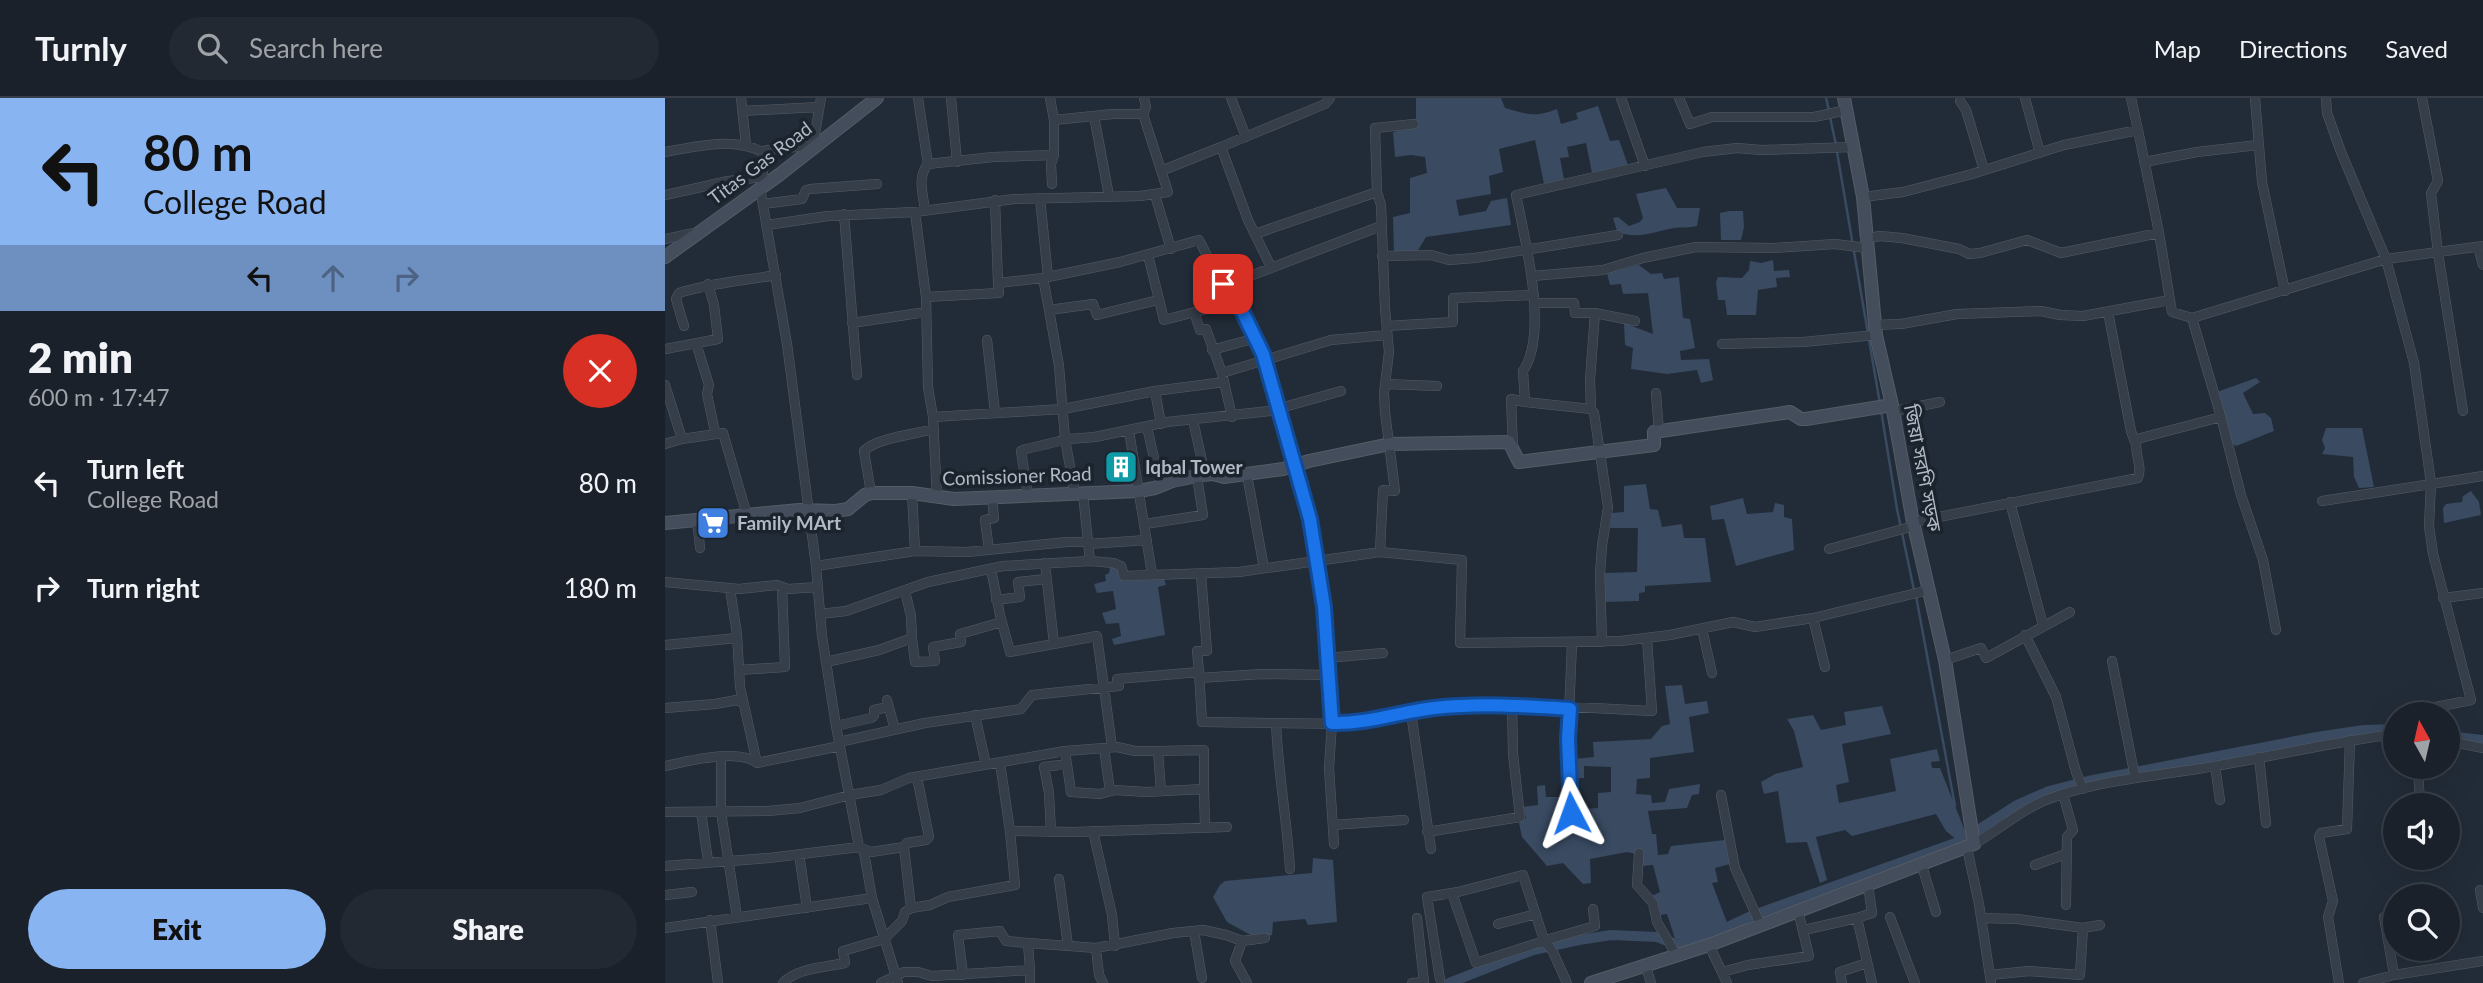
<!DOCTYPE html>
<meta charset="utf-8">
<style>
:root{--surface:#1a212a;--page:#232932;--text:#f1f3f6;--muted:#9fa3a8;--line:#383e47;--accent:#89b4f2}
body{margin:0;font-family:Lato,"Noto Sans Bengali",sans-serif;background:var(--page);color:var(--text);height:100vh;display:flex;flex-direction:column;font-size:26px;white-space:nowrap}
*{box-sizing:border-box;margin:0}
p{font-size:23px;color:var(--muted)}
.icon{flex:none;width:38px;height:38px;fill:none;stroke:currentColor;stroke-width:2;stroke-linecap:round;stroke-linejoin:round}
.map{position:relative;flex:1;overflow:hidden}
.drawer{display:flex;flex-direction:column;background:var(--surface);width:665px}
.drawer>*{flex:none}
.guide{background:#89b4f2;color:#111;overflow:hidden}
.needle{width:46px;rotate:352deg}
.tools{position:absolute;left:1718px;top:604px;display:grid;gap:14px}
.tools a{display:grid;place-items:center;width:77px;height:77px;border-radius:50%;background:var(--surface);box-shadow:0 7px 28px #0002,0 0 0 2px var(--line);font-size:35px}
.pin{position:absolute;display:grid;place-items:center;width:60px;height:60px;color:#fff;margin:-30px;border-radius:14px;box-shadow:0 4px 10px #0006}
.me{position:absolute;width:77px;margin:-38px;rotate:356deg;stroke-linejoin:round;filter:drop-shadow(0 0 5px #0008)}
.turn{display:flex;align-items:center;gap:24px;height:147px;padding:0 28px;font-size:32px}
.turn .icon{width:91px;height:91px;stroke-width:2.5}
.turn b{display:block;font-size:49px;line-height:60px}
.lanes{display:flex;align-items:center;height:66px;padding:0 28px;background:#0003;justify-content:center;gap:35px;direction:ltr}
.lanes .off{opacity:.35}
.round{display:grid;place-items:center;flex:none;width:74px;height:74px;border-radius:37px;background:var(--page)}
.summary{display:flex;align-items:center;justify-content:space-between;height:119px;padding:0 28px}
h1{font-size:42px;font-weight:800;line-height:52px}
.action{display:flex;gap:14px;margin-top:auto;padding:14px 28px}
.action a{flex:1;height:80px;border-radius:42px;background:var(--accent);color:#111;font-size:28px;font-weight:800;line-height:80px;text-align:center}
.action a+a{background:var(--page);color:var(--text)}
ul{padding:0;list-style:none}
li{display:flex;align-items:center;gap:21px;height:105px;padding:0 28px}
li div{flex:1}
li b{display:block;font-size:26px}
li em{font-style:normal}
header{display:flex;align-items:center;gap:42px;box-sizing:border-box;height:98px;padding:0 35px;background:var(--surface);border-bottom:2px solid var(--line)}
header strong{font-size:33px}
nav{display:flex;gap:38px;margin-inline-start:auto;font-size:24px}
.search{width:490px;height:63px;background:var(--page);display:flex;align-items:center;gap:18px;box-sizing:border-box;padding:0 24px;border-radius:38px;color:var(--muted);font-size:26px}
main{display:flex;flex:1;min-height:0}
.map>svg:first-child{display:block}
.water{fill:#394a61}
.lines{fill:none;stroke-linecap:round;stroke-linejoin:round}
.stream{stroke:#394a61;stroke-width:2.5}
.canal{stroke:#394a61;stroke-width:10}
.street-casing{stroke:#545c66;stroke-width:10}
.secondary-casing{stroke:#545c66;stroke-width:14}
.street{stroke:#363e49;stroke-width:9}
.secondary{stroke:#444d5b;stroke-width:12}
.route-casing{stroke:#114b97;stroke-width:18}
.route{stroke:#1a73e8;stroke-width:12}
.labels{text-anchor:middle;stroke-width:7;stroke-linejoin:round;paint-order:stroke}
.street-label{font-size:19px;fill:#b1b9c5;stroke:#1b232d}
.poi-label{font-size:19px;font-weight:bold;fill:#b1b9c5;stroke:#1b232d;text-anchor:start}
</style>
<header>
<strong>Turnly</strong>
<div class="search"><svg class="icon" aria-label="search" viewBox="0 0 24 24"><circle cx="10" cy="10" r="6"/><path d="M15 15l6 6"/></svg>Search here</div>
<nav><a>Map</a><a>Directions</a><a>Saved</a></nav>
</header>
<main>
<section class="drawer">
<div class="guide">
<div class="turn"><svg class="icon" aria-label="left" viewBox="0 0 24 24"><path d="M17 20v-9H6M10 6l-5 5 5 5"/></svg><div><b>80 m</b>College Road</div></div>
<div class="lanes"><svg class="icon" aria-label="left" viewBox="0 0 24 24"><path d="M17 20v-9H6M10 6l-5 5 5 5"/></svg><svg class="icon off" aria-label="ahead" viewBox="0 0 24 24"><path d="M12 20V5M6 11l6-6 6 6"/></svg><svg class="icon off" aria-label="right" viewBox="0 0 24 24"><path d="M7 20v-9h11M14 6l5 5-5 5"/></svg></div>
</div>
<div class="summary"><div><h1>2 min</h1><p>600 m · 17:47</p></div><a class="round" style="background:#d93025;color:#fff"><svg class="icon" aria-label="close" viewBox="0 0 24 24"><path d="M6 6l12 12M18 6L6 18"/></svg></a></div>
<ul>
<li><svg class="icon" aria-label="left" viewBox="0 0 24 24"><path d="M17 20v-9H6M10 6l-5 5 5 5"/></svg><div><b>Turn left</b><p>College Road</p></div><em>80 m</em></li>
<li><svg class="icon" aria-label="right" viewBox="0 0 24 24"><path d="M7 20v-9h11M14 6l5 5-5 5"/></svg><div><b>Turn right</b></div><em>180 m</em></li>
</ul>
<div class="action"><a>Exit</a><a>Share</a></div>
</section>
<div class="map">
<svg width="1818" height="885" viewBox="0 0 1818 885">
<rect width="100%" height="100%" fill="#222c38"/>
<path class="water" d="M751 0H836L840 10C861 16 870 20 892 11L896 26 913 21 911 15 933 8 945 43 954 42 963 67 927 75 921 45 902 49 904 59 895 60 899 81 879 86 870 42 834 51 838 74 824 78 826 96 791 102 794 118 821 113 826 103 842 100 846 127 761 139 752 154 729 156 728 119 745 115V80L762 75 760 59 746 57 730 59 728 34 751 29Z
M1001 90 1012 110H1035L1032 128C1024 130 1017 129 1009 130 991 133 969 143 952 133L948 120 953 119 964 128 975 124 978 120 971 96Z
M1064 113H1078L1079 129 1076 142H1056L1055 115Z
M1108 162 1109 173 1124 172 1125 179 1111 180 1112 189 1093 192 1091 217H1062L1060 202H1053L1051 184 1053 179 1077 180 1084 172 1085 163 1096 165Z
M974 167 986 176 997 175 999 181 1014 179 1018 220 1025 221 1030 250 1015 253 1016 262 1044 261 1048 282 1036 285 1032 272 1002 276 966 271 968 250 960 247 959 225 988 236 983 195 958 196 956 186 945 187 942 175Z
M1591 280 1595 284 1578 295 1588 316 1600 315 1606 320 1609 333 1571 348 1565 344 1552 294Z
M1661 330H1697L1709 389 1694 390 1689 379 1688 359 1657 356 1660 350 1657 342Z
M981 386 985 411 993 412 997 429 1017 426 1019 440H1040L1046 484 980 488V494L974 495V503L938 504 940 475 972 474 973 430H945L947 415 959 414V388Z
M1806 393 1814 404 1816 417 1779 425 1778 410 1781 406 1797 404 1798 398Z
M1078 400 1082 416 1108 414 1110 405 1119 407V419L1127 421 1129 452 1071 468 1059 421 1047 422 1045 408Z
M445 468 454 472 459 483 499 480 501 487 493 489 500 537 449 547 447 541 456 538 454 525 441 526 437 515 451 511 448 493 432 495 429 486 441 483 440 477 444 475Z
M1017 587 1020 606 1042 603 1044 615 1024 619 1029 654 985 660V680L972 681 971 696 986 697 987 705 1000 704 1004 691 1035 686 1034 696 1027 697 1022 710 983 713 987 736H991L993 757 1003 756 1006 748 1060 742 1065 766 1050 770 1053 784 1047 785 1063 827 1022 843 1010 841 1002 816 996 817 987 798 995 794 988 767 978 768 971 756 962 754 925 761 926 785 918 786 898 765 882 768 857 739 854 725 861 720 858 709 873 707 872 688 880 687 881 699H900L903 729 914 728 915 711 933 710V695L946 694V669L919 668V680H908V661L929 659 928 644 986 641 997 628 1005 626 1000 588Z
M1217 608 1226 636 1177 646 1184 684 1171 687 1174 705 1231 693 1225 661 1272 651 1275 663 1266 664 1267 670H1275L1302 738 1292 742 1281 733 1271 716 1187 738 1180 732 1151 739 1162 782 1155 785 1142 744 1121 745 1113 693 1099 696 1096 684 1110 676 1138 669 1129 633 1122 621 1148 617 1156 632 1181 627 1179 614Z
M648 760 668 762 672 824 643 827 640 821 608 824 607 837 591 840 562 824 548 799 555 787 560 783 647 775Z"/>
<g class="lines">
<path class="stream" d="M1161 0 1164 13
M1165 19 1171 47
M1172 54 1215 306
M1216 312 1232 411 1249 492
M1251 498 1290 708"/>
<path class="canal" d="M1783 638 1818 642
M784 885 868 852 914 842 946 837 992 839 1013 847 1041 839 1086 818 1296 743 1352 707 1384 693 1423 683 1652 639 1699 632 1731 631"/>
<defs>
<path id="street" d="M76 0 81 47
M253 0 263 66C252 79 258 96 260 112
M286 0 292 64
M385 0 389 22
M566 0 581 39
M956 0 980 68
M1014 0 1025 26 1047 19H1149L1182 12
M1360 0 1375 55
M1466 0 1473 32
M1590 0 1597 84 1620 193
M1661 0 1662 15 1676 54 1721 161 1749 265 1766 385 1764 428 1768 456 1806 602 1771 609V616
M1757 0 1773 83 1766 95 1773 155 1798 313
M1295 3 1301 12 1319 72
M77 13 154 9
M429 18 444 98
M749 26 710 30 712 94 716 107 720 210 724 254 719 295 720 314 730 393 718 392 715 454 797 462 795 545 956 543 1005 537 1068 524 1090 529 1148 520 1264 492
M148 48 156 0
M556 49 660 6 665 0
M0 54C32 48 68 39 98 54L102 52 151 47
M1479 64 1532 54 1593 47
M263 66 328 59 389 57
M496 73 556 49 583 122 606 169
M98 84V54
M387 86 386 66 389 57V22L448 16H478
M95 90 122 246 151 468 157 538 171 628 194 749 199 754 207 800 233 885
M0 97 63 83 98 79
M490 97 506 151
M1198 99 1238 94 1307 76 1399 47 1473 32 1494 135 1507 214 1527 220
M375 100 383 179
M330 102 333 185
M98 106 137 101 141 92 145 91 212 86
M250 114 261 199
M179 116 192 277
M102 127 163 118 250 114 349 101 475 98 503 94 478 16 481 9 479 0
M590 136 712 94
M0 141 29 135
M1200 141 1215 138 1237 140 1294 151 1304 156 1315 155 1362 142 1396 155 1494 135
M1813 149 1818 167
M483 157 499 222 573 203
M717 158 766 157 784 162 810 160 953 137
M867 178 938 172 978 160 1031 149 1109 150 1170 146 1202 150
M378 180 455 164 534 142 555 183 560 187 564 186 598 255 645 421 659 509 667 625 664 670 669 746
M564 186 716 128
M869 205H909L910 215H930L970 223
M529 214 535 232 541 231 557 275 567 319
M1443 214 1466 333 1470 344
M187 225 261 214
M1209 227 1236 226 1292 216 1376 213 1395 217 1418 218 1505 202
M19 228 11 201 14 195C46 185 77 183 111 177
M722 228 788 224V200L869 197
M322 242 330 315
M31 245 44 287 42 296 50 334
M1057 246 1138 244 1211 237
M0 251 53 241 49 207 43 186
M547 252 591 240
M557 275 666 242 722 237
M721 286 772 288
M0 287 17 341
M991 295 994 334
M860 304 926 311 929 315 943 409 937 448 935 476 937 544
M1226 309 1230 313 1275 304
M926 311 925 282 930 215
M268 319 263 289 261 199 334 195 333 185 378 180 384 212
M1556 319 1576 397 1598 462 1611 532
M528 322 540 377
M496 326 490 293 559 284
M482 329 492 373 497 386
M464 333 487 476
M0 346 17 341 58 335 82 417
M848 350 846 301 860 304 858 273C884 236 860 141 851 97L1038 54 1072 50 1096 52 1189 49
M582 377 599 470
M206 395 199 353C211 340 251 336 269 331
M410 396 400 341 394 268 384 212 428 206 432 217 493 202
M363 398 356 353 361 351 403 341 430 339 502 324 605 313 676 293
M272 400 268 319 398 311 490 293
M1657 403 1818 378
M1345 404 1378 527
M32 421 35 450
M1248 424 1473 380C1478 368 1468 353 1472 341L1556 319 1527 220 1721 161 1818 148
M480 426 538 417 532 379
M423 446 482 442
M1164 451 1249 428
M324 452 320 422 329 420 327 399
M250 453 302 454 402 444H423
M425 463 448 465 456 468 459 478 574 474 715 454
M380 465 389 546
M151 468 250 453 247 395
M326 471 335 517 345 554 432 538 447 649
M0 484 74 491 112 487 123 491 153 489
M65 491 72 536 75 589 92 665
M240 493 246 518 247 540
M1778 500 1818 495
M331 502 355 499 353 484 381 481
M155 516 181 513 263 484 338 468 425 463 418 396
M1148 520 1160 569
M1037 531 1047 575
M1360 537 1391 599 1411 674 1418 691
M0 547 72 540
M662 560 718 555
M1280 562 1316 550 1321 560 1405 514
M1447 563 1470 679
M161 564 214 552 247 540 250 564 270 563 268 549 296 544 295 536 337 524
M74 572 120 569 117 489
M534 574 532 553H542L536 477
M534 580 597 576 663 577
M222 602 230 632
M0 610 50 606 72 602 78 605
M746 615 766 751
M310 617 321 667
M611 625C613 674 622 722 625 771
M171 628 206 620 209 618V612L223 609
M1783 643 1818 650
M174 644 260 625 356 611 367 597 454 588 452 581 534 574 537 624 687 626 768 610 847 606 987 613 982 540
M439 650 445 693
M400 653 452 649 470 653H493L496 693
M493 653 539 652V691
M1594 659 1601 725
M56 660V714L72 819
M335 665 345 733
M0 668C24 663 72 650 92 665L175 648
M1550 668 1555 702
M1753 668 1755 707
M1398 696 1408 732 1402 739 1401 807
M1056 697 1070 770 1096 828
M0 714 103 713 135 710 185 697 216 692 244 680 400 653 406 694 435 696 450 692 481 694 539 691 540 729
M36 714 43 763
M906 715 903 640 907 545
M668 727 739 722
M428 733 447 817 450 848
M386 734 384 695 379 669 402 666
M762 734 855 719 848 656 847 606
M1309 746C1333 733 1355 712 1381 702 1429 683 1481 679 1532 671 1598 661 1664 644 1731 636
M239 749 242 745 261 742 264 739 252 679
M1302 750 1314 806 1326 885
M974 755 972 787 988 805 992 824 1012 858
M134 756 142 810
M1370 767 1401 756
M0 768 104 760 194 749 206 754 239 749 246 810
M1257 768 1271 814
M394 781 403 848
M1203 787 1207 815 1192 820 1207 885
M1815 792 1818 810
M787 795 811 865 888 840 930 828 928 811
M0 797 27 794
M1225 819 1250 885
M1719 819 1729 877
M1316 820 1352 821 1418 830 1435 827
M45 822 53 885
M833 826 871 816
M0 830 207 800
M1139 832 1192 820
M529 833 537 880
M577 843 570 863 582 885
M1044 847 1062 885
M431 850 434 877 438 885
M981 869 986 885
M365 872 363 845 431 850 508 835 538 832 561 837 577 843 600 840
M1057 874 1083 867 1144 858 1133 813
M298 877 293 837 335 833 341 843 363 845
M1325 877 1364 873 1415 877 1418 830
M775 881 762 799 793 794 858 777 879 842 888 854 902 885
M118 885C131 870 162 869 180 865L178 853 219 841 237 823 240 814 246 810 265 807 283 799 350 787 345 733 408 734 562 729
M216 885 239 874H253L267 878 365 872V885
M747 885 759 884 752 820
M1177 885 1175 874 1202 865
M1674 885 1663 819 1668 803 1654 739 1656 735 1682 731 1685 642
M1698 885 1729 877 1818 863"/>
<path id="secondary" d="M0 159 114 77 212 0
M0 425 134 412 171 413 183 411 200 397 206 395H247L289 401 474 393 490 390 507 383 537 377 548 376 559 379 618 371 644 363 725 346 844 344 854 364 989 347V334L1125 314 1136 321H1141L1227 307
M926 885 1044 847 1309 746 1280 562 1248 424 1227 307 1211 237 1198 99 1179 0"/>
</defs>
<use href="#street" class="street-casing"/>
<use href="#secondary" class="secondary-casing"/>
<use href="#street" class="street"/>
<use href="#secondary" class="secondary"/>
</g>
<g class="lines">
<defs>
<path id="route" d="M558 186 565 188 598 256 645 421 659 509 667 625C702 626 735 614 769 610 815 605 860 608 905 611L903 640 906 715"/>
</defs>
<use href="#route" class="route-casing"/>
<use href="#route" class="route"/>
</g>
<defs>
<symbol id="building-square" viewBox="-11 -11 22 22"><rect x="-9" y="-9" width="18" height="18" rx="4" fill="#0f9aa8" stroke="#1b232d"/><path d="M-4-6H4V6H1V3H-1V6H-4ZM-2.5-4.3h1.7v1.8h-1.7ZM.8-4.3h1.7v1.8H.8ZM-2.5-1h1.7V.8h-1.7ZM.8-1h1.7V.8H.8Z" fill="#fff"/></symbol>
<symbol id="supermarket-square" viewBox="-11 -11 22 22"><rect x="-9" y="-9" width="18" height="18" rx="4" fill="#3f7fe0" stroke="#1b232d"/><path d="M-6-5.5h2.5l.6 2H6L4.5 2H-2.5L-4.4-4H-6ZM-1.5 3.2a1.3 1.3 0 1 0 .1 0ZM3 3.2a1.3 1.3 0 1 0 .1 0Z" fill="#fff"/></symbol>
</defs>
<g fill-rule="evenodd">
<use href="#building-square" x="437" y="350" width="38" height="38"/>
<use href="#supermarket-square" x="29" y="406" width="38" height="38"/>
</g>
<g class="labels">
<g class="street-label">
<text transform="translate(95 65) rotate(-37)" y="7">Titas Gas Road</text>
<text transform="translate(1258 370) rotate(79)" y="7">জিয়া সরণি সড়ক</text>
<text transform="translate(352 378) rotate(-2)" y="7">Comissioner Road</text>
</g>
<g class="poi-label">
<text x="480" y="376">Iqbal Tower</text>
<text x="72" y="432">Family MArt</text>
</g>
</g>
</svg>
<div class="tools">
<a><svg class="needle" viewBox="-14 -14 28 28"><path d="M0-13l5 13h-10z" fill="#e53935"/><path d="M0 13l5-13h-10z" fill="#9fa3a8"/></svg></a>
<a><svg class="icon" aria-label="sound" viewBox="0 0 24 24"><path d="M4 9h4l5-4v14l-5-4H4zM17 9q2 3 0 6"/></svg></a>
<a><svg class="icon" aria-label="search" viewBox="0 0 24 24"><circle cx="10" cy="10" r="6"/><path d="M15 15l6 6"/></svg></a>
</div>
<div class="pin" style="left:558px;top:186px;background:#d93025"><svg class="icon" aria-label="arrive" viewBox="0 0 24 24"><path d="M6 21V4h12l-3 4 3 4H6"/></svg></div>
<svg class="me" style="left:906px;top:715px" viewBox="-20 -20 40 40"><path d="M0-17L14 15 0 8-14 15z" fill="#1a73e8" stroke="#fff" stroke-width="4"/></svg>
</div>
</main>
